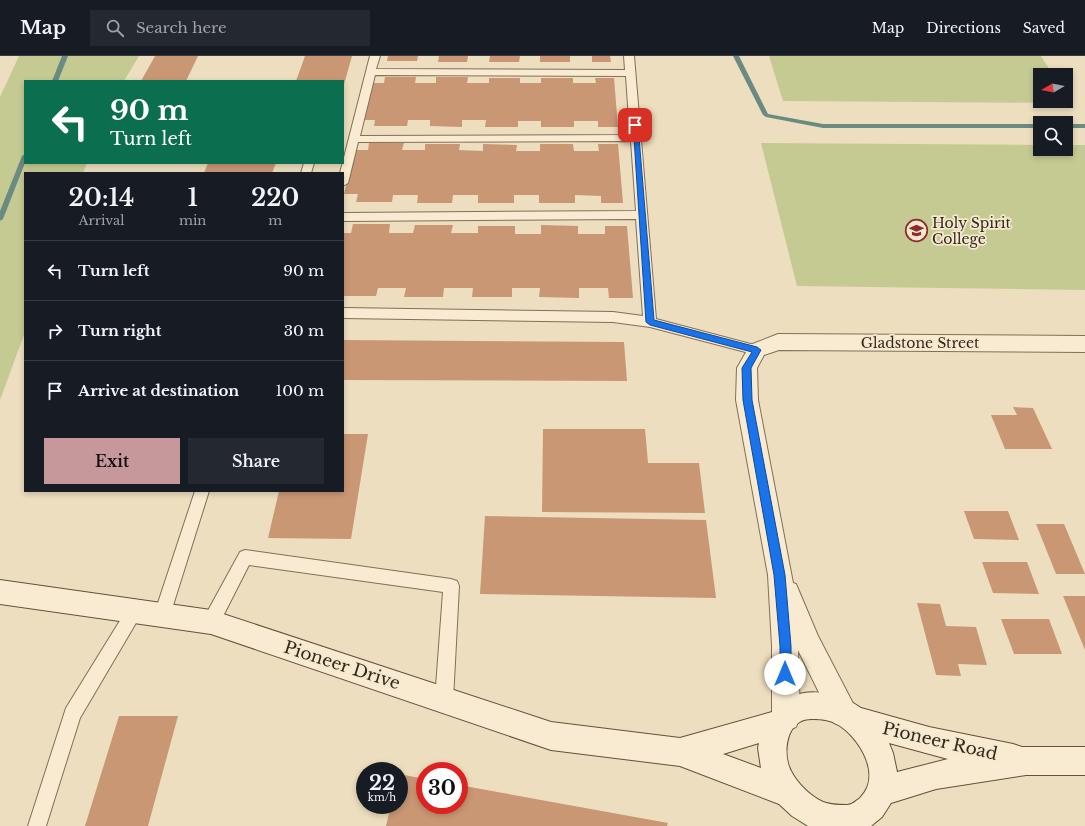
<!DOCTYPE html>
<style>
:root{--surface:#171b24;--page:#242831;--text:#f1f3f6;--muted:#9ea1a6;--line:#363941;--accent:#c6989b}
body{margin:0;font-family:"Libre Baskerville",serif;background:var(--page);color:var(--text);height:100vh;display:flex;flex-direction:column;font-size:15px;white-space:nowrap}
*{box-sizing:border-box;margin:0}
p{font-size:13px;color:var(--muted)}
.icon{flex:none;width:22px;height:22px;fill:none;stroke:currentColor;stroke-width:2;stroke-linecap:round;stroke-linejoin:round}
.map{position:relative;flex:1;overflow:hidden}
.drawer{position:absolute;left:24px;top:116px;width:320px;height:320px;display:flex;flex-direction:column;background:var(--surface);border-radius:0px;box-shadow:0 2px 6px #0003}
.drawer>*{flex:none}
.banner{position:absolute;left:24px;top:24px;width:320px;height:84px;border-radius:0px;box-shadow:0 2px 6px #0003;background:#0b6e4f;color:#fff;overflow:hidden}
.needle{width:26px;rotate:261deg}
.tools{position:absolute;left:1033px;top:12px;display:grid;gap:8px}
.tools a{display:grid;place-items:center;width:40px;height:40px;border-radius:0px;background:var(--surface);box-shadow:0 2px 6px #0003;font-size:20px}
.speed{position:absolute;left:356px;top:706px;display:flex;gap:8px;font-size:20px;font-weight:700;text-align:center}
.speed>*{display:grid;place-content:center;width:52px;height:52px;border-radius:50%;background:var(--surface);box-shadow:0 2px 6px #0003;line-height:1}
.speed small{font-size:10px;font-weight:400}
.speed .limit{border:6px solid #d22;background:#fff;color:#111}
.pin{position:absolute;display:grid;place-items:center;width:34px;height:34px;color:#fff;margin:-17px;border-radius:8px;box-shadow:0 2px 6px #0006}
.me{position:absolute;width:44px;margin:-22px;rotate:0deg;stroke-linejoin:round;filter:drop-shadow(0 0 3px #0008)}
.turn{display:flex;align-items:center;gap:14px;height:84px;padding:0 20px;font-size:18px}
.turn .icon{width:52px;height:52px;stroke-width:2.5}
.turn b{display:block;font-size:28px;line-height:34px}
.eta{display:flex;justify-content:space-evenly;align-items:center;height:68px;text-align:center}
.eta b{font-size:24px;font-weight:600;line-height:28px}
.primary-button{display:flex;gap:8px;margin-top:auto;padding:8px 20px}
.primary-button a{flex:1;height:46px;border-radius:0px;background:var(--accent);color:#111;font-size:16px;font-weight:600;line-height:46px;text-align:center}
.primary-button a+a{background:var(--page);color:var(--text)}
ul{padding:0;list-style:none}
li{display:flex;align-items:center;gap:12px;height:60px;padding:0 20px;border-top:1px solid var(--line)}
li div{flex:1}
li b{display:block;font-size:15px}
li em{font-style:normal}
header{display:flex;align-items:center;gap:24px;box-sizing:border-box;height:56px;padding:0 20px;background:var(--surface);border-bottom:1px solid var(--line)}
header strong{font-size:19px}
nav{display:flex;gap:22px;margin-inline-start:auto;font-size:14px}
.search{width:280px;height:36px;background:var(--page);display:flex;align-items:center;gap:10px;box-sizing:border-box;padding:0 14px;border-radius:0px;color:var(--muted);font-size:15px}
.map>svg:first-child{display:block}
.green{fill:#c5ca93}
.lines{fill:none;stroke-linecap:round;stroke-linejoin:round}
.stream{fill:#6a8b82;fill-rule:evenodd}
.building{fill:#ca9775}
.service-casing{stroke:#846e58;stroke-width:2}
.minor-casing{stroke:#846e58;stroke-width:2}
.secondary-casing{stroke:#66503b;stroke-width:2}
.service{fill:#f8ebd1;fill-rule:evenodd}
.minor{fill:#f8ebd1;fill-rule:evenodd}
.secondary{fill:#f8ebd1;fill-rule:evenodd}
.route{fill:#1a73e8;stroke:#114b97}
.labels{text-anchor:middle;stroke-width:3.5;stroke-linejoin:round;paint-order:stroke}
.poi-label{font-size:14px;fill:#34271c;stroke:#f4e8ce;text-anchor:start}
.street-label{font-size:14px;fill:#34271c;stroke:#f4e8ce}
.near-street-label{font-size:17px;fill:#34271c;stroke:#f4e8ce}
</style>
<header>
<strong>Map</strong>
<div class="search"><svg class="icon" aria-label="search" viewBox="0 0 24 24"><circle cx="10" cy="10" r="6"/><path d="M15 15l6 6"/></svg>Search here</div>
<nav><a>Map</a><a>Directions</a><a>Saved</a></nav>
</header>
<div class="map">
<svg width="1085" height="770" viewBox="0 0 1085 770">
<rect width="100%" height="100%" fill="#ecdebe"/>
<path class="green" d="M19 0H139L124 25H25V107H87L83 117H25V276L0 344V41Z
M769 0H1041L1053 19H1040V45H1066V38L1072 47 783 45Z
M761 87 1040 89V93H1066V89H1085V234L797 230Z"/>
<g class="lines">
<path class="stream" d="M62 0H68L58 25H52Z
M733 0H739L768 58 823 68H1040V72H823L766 61 763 59Z
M1066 68H1085V72H1066Z
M25 98V107L3 163 0 165V155L22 100Z"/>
</g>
<path class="building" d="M155 0H198L186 25H141Z
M305 0H352L343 32V25H296Z
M388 0H418L417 5H387Z
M439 0H468L467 6H438Z
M490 0H520L519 6H489Z
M540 0H570V6H540Z
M592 0H610L611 6H592Z
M385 21H416L415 27H436V21H468L467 27H489V22H520V27H541V22H573V27H596L595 22H614L618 71H598V65H574V71H541V65H518V71H485L486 64H462V71L430 70V64H408L407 70H374L375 64H363L372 27H384Z
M369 87H404L402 94H425V88H460L459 94 483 95V88L517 89 516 95H540V88H573L574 95H599L598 88H618L623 147H601V140L575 139V147H539V139H514V147H478V139H453L452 147H417L418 139H393L392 146H356L358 138H344L355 94H368Z
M208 107H276L272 117H204Z
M353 168H390L389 177H413L415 169H453L451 177H478V170H515V178H541V169L578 170V178H605V170H627L633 242H609L608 232H579V242L539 241 540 232H512V241H472L473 232H444L443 241H404L406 232H378L376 240H343V177H351Z
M343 284 624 286 627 325 343 324Z
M1013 351 1033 352 1052 393H1005L991 359H1017Z
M543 373H645L648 407H699L705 457 542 456Z
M343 378H368L351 483 268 482 279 435H343Z
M964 455H1008L1019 484 974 483Z
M485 460 706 464 716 542 480 538Z
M1036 468H1064L1085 518H1056Z
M982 506H1027L1039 538 993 537Z
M1063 540H1085V594Z
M917 547 940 548 946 570 976 571 987 609 958 608 961 620 936 619Z
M1001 563H1049L1062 598H1014Z
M119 660H178L148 770H85Z
M399 718 425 723V749H459V729L668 767 667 770H386L391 749H399Z"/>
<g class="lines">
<defs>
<path id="service" d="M370 0H380L376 13 625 14 624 0H634L656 263 762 291 763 294 762 297 757 299 650 271 613 266 343 262V252L613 256 643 260 636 163 343 165V157L636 155 631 85 358 86 348 127 343 130V117H340ZM375 19 626 20 630 79 360 80Z
M304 107H314L311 117H301Z
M195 435H209L170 559 168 564 162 567 156 564 154 559Z
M245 494 451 523 457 525 459 530 453 644 450 650 444 653 438 650 435 644 443 536 249 509 217 572 211 574 205 572 203 566 205 560 240 496Z
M135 547 141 550 143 555 80 662 46 770H28L66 652 129 550Z"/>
<path id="minor" d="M778 278 1085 280V296L779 294 764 299 757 312 758 344 793 527 796 528 818 580 858 657 854 667 844 671 834 667 798 594 800 661 796 671 786 675 776 671 772 661V590L768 519 736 344 737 312 750 289Z"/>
<path id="secondary" d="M0 524 211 554 551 666 680 682 772 656C794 628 834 633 861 652L929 671 1013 688 1022 691H1085V719H1026L936 733 891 747 882 761 871 770H808L792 760 779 748 680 710 551 694 211 578 0 548ZM813 663C821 663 830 664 837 668 859 681 883 719 860 742 856 745 852 749 847 749 839 749 831 749 823 746 810 740 797 727 791 715 783 700 785 670 804 664 807 663 810 663 813 663ZM759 687 758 692 761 712 723 698ZM889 687 948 703 897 716 893 697Z"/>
</defs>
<use href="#service" class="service-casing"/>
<use href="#minor" class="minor-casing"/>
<use href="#secondary" class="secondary-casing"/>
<use href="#service" class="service"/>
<use href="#minor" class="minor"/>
<use href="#secondary" class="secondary"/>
</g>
<path class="route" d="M633 67 638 69 654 264 757 291 761 294 751 312 752 344 785 519 791 590V618L789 622 785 624 782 622 780 618V590L774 519 743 344 742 312 752 296 650 269 646 266Z"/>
<defs>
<symbol id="school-ring" viewBox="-11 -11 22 22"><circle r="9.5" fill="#f4e8ce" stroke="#92292c" stroke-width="1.5"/><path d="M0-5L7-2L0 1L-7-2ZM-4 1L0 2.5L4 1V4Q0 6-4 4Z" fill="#92292c"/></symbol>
</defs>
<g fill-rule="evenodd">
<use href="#school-ring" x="904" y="162" width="25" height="25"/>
</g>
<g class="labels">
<g class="poi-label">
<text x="932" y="172">Holy Spirit<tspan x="932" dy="16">College</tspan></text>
</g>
<g class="street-label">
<text x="920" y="292">Gladstone Street</text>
</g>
<g class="near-street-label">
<text transform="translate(342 609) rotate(18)" y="6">Pioneer Drive</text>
<text transform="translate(940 685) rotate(13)" y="6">Pioneer Road</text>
</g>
</g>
</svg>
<div class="tools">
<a><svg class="needle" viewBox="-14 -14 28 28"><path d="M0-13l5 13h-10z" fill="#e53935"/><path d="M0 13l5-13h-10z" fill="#9ea1a6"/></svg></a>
<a><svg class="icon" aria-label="search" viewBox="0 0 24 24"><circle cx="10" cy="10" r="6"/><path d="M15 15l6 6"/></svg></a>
</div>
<div class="speed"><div>22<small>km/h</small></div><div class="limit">30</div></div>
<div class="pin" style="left:635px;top:69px;background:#d93025"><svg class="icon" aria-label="arrive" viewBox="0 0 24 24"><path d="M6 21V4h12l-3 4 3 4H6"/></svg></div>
<svg class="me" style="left:785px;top:618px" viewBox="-20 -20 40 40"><circle r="19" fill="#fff"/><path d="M0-13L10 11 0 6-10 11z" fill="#1a73e8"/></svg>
<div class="banner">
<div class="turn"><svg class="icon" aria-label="left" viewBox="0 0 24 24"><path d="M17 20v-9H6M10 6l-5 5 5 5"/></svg><div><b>90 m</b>Turn left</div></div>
</div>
<section class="drawer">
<div class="eta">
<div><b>20:14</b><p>Arrival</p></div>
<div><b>1</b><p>min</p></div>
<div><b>220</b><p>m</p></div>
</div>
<ul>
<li><svg class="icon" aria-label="left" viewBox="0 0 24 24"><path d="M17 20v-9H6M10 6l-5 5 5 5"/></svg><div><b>Turn left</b></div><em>90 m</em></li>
<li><svg class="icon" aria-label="right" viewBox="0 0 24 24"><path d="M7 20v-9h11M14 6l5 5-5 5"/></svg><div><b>Turn right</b></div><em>30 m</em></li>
<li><svg class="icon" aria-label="arrive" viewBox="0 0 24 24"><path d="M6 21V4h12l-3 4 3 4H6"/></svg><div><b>Arrive at destination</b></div><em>100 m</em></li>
</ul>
<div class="primary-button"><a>Exit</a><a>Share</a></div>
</section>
</div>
